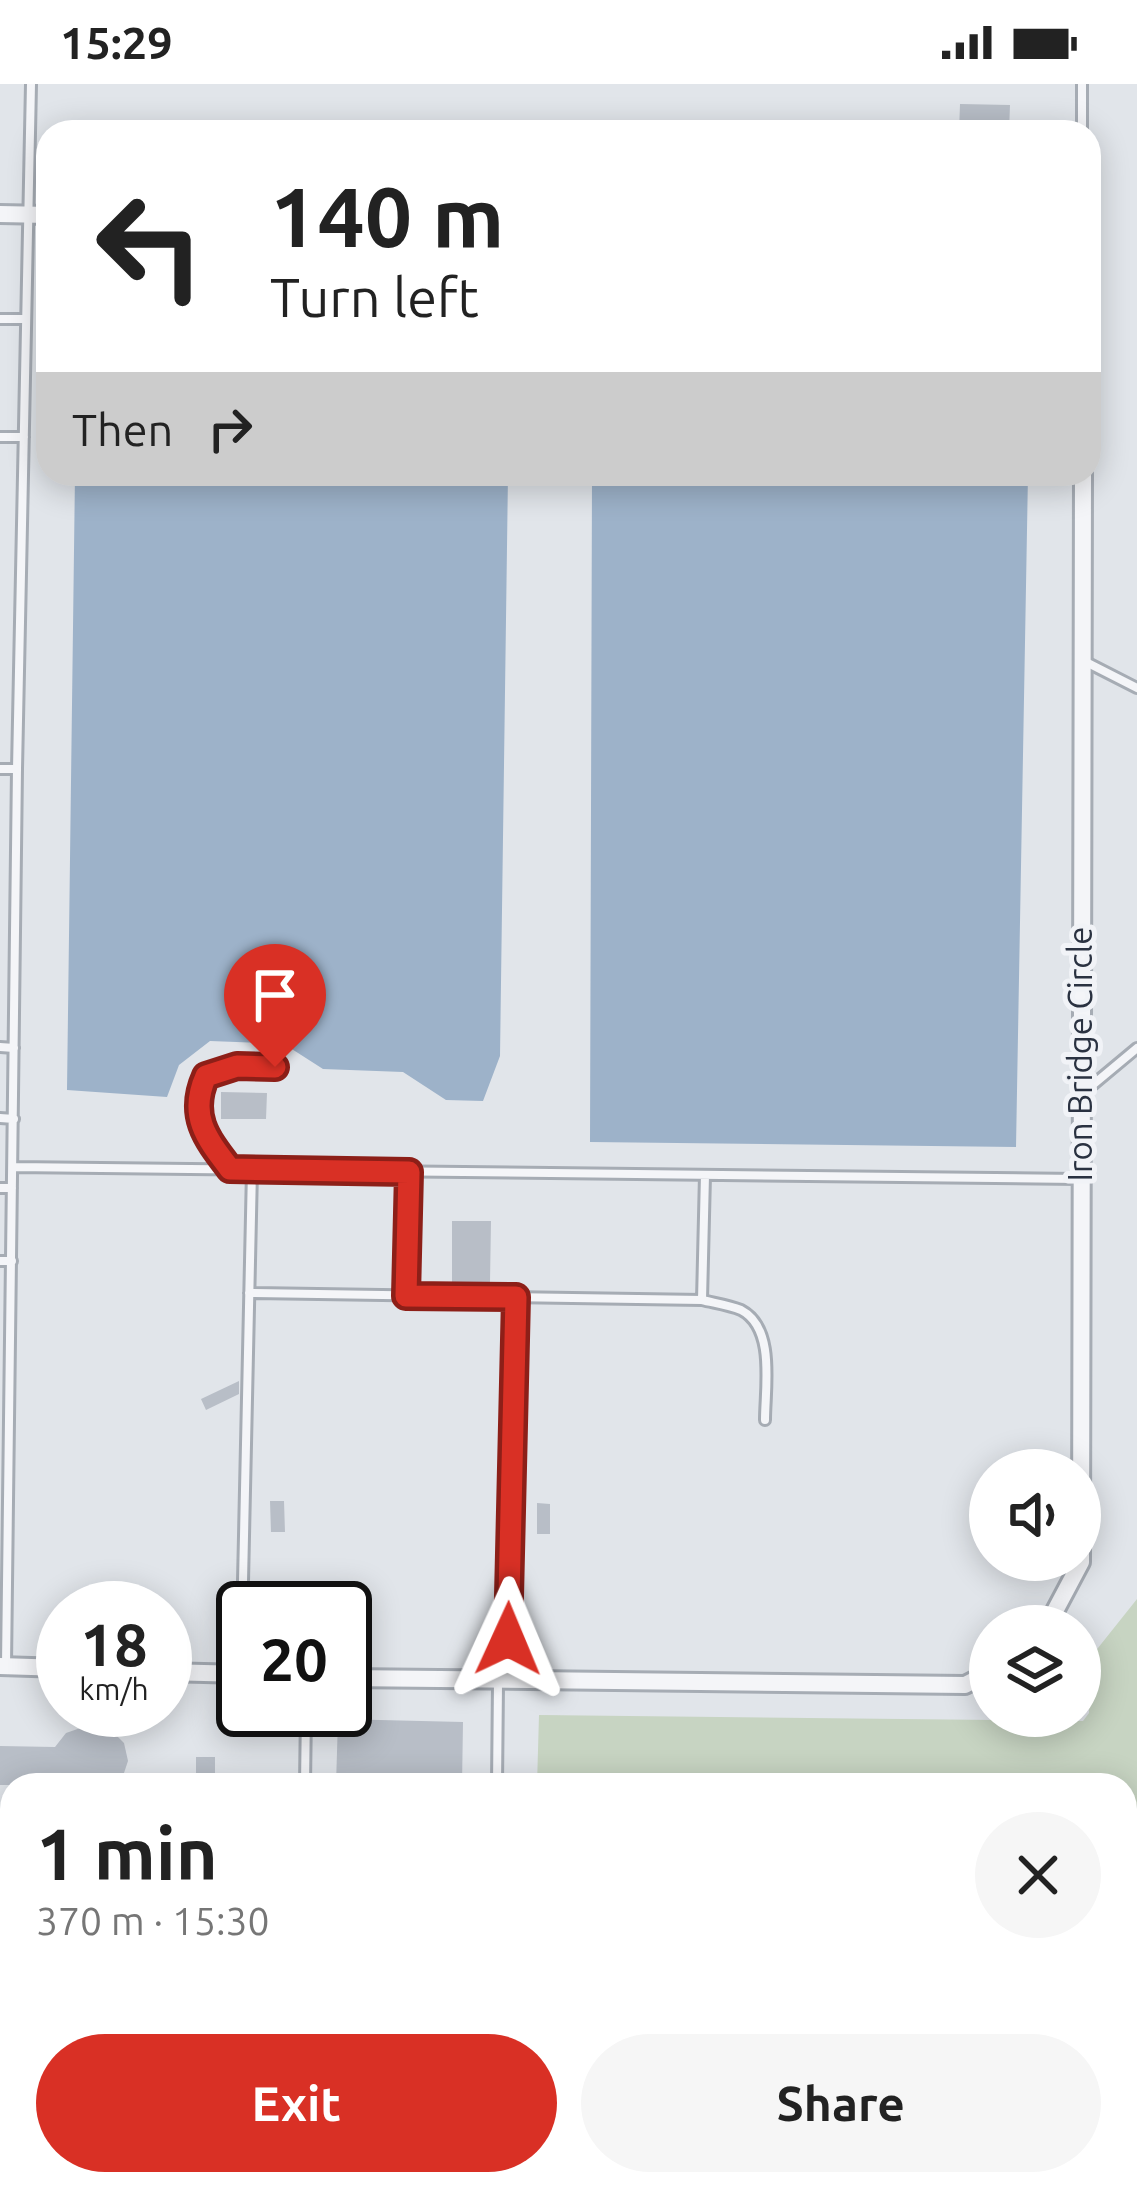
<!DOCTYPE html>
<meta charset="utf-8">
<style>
:root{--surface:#fff;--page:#f6f6f6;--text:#222;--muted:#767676;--accent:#d93025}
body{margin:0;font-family:Ubuntu,sans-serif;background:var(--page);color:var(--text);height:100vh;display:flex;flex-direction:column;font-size:45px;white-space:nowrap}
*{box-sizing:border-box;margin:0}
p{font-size:39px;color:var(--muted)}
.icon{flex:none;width:66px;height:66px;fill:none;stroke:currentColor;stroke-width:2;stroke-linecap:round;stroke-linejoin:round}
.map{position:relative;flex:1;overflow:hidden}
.panel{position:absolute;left:0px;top:1689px;width:1137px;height:423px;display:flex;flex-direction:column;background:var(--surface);border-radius:36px 36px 0 0;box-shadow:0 6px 30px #0003}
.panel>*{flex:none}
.top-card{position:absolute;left:36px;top:36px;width:1065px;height:366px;border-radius:36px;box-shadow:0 6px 30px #0003;background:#fff;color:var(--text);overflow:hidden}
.fabs{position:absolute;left:969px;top:1365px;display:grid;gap:24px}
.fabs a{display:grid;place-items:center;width:132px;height:132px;border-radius:50%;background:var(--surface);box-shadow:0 6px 30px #0003;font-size:60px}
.speed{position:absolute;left:36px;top:1497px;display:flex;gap:24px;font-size:60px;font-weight:700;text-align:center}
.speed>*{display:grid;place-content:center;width:156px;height:156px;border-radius:50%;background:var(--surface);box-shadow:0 6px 30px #0003;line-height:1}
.speed small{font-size:30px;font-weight:400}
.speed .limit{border:6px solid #111;border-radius:18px;background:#fff;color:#111}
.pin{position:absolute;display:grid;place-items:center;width:102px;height:102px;color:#fff;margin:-123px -51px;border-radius:50% 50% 50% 0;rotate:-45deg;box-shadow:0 0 12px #0007}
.pin .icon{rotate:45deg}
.me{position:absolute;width:132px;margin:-66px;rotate:1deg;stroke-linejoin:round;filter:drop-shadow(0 0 9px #0008)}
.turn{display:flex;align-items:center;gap:42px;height:252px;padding:0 36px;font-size:54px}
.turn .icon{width:156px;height:156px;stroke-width:2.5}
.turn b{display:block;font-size:84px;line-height:102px}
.then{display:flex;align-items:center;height:114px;padding:0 36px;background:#0003;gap:24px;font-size:45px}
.round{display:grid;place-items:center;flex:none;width:126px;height:126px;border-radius:63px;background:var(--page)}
.overview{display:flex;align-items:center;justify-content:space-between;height:204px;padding:0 36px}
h1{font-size:72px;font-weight:600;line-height:90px}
.button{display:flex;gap:24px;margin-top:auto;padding:24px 36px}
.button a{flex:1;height:138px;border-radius:72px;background:var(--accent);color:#fff;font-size:48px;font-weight:600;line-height:138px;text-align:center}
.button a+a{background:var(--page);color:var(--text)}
.status{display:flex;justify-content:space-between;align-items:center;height:84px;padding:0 60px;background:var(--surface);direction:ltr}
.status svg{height:33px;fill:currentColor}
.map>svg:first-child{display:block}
.green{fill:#c7d4c2}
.water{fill:#9db2c9}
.building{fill:#b8bec7}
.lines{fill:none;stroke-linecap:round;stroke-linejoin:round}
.service-casing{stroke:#a6acb4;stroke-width:14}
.minor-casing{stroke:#a6acb4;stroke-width:22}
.service{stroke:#f4f5f8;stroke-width:8}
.minor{stroke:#f4f5f8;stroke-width:16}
.route-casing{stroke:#8d1f18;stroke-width:30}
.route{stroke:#d93025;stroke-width:21}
.labels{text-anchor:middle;stroke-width:10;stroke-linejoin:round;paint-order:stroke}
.street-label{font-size:33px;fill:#2a3241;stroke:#f1f3f7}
</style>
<div class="status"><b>15:29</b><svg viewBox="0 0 49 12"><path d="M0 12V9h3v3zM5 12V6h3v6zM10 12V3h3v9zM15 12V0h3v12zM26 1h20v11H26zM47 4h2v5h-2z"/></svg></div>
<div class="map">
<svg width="1137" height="2111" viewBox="0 0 1137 2111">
<rect width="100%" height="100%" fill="#e1e5ea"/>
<path class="green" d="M1137 1515V2111H186V2100H1125V1701H537L539 1631 1083 1637 1089 1629 1090 1574Z
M0 1933H12V1991H0Z"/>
<path class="water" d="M75 390H508L500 972 483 1017 446 1016 403 988 323 985 284 960 210 957 179 981 167 1013 67 1006Z
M592 390H1028L1016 1063 590 1058Z"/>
<path class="building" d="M960 20 1010 21 1009 48H959Z
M221 1008 267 1009 266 1035H221Z
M452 1137H491L490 1198H452Z
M239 1297V1310L206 1326 201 1315Z
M270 1417H284L285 1448H271Z
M537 1419 550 1420V1450H537Z
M338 1635 463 1638 462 1701H336Z
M92 1640 110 1645 124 1659 128 1677 120 1701H0V1662L55 1663 66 1649Z
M196 1673H215V1697H196Z"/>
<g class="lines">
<defs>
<path id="service" d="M1082 48V0
M0 235H26
M0 353H24
M1084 577 1137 604
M0 685H17
M0 963 14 964
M1083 1009 1137 964
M0 1034 14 1035
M13 1083 1078 1095
M229 1084C207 1054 188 1031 206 992L237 983H275
M0 1104H12
M0 1177H12
M249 1209 702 1216C714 1219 729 1221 741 1226 776 1244 765 1304 765 1336
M406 1212 409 1088
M702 1216 705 1091
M6 1581 17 685 31 0
M241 1589 252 1086
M507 1595 516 1213
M305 1701 306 1626
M497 1701 498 1599
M0 1882H12"/>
<path id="minor" d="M0 130 48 131
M1047 1542 1081 1478 1083 390
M0 1582 63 1584
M165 1588 243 1590
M345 1594 965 1601 990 1588"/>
</defs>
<use href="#service" class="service-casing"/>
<use href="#minor" class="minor-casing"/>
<use href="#service" class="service"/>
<use href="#minor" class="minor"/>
</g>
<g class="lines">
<defs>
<path id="route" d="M275 983 237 982 206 992C188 1032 207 1055 230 1085L409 1088 406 1212 516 1213 508 1555"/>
</defs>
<use href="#route" class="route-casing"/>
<use href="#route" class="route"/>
</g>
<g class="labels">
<g class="street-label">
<text transform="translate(1080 970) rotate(-90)" y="12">Iron Bridge Circle</text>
</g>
</g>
</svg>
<div class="fabs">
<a><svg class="icon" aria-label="sound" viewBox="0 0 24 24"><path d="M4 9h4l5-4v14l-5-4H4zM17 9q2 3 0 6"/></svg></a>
<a><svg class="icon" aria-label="layers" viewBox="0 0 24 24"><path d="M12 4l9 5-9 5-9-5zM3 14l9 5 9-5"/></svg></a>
</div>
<div class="speed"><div>18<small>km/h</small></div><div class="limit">20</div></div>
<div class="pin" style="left:275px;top:983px;background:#d93025"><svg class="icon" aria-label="arrive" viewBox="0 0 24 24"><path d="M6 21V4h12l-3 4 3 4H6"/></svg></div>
<svg class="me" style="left:508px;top:1555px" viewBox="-20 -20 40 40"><path d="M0-17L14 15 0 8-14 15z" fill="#d93025" stroke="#fff" stroke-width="4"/></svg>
<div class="top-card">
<div class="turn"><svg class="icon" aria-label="left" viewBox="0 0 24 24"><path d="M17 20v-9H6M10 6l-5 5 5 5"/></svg><div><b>140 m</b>Turn left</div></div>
<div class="then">Then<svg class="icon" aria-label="right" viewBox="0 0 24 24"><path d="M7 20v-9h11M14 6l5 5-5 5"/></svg></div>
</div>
<section class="panel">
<div class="overview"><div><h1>1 min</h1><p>370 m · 15:30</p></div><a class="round"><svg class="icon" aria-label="close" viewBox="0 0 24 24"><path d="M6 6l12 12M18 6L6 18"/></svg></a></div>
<div class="button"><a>Exit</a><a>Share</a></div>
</section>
</div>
